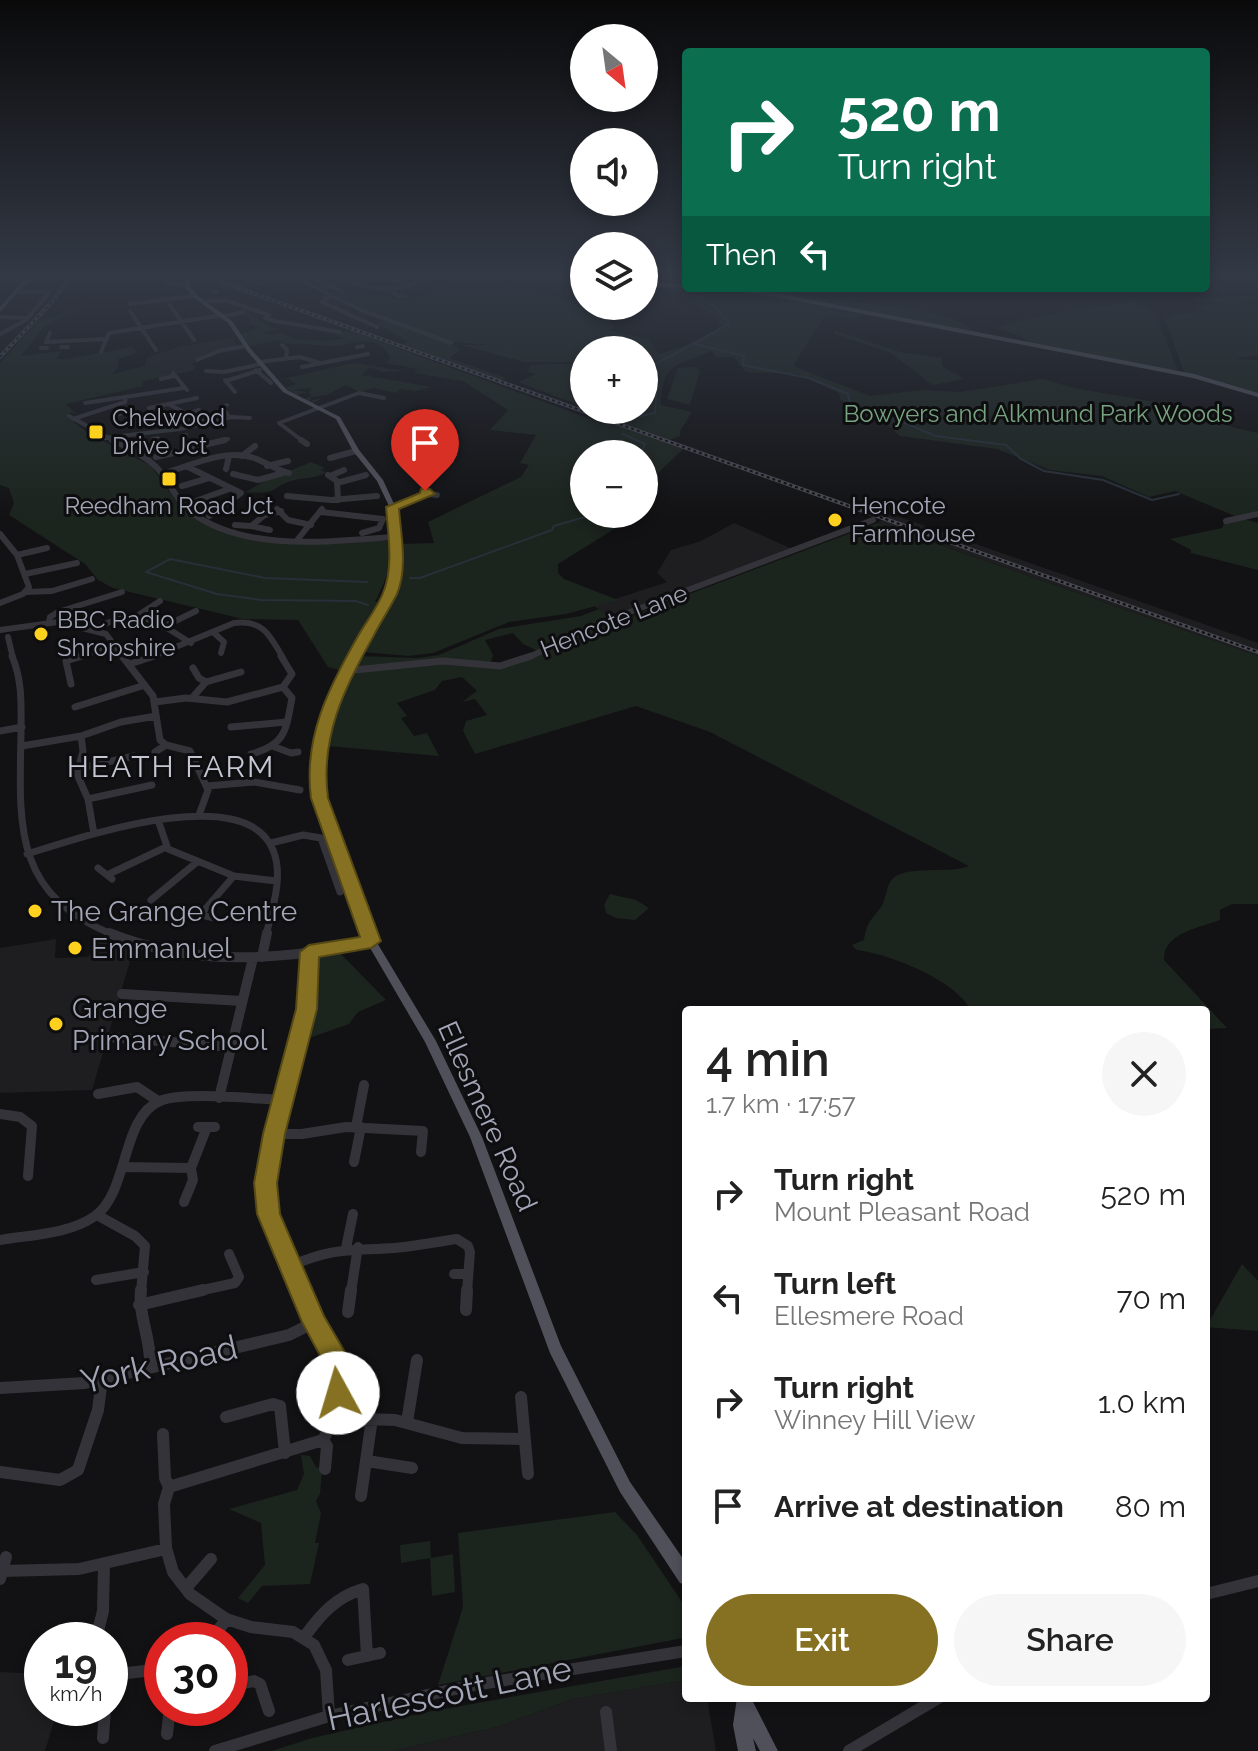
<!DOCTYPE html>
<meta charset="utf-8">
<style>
:root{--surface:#fff;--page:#f6f6f6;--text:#222;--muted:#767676;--accent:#857121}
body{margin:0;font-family:Raleway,sans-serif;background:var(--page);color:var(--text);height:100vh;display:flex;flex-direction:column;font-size:30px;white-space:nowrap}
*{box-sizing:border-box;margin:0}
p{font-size:26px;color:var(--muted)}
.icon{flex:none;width:44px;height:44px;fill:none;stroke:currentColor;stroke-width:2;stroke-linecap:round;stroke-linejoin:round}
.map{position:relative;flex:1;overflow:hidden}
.drawer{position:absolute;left:682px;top:1006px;width:528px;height:696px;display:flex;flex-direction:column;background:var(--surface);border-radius:8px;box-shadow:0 4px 12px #0003}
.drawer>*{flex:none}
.top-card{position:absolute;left:682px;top:48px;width:528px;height:244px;border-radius:8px;box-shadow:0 4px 12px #0003;background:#0b6e4f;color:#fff;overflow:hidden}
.needle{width:52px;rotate:151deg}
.fabs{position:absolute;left:570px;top:24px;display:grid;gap:16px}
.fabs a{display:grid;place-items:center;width:88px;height:88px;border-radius:50%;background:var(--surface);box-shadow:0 4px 12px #0003;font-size:40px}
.speed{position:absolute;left:24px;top:1622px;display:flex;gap:16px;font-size:40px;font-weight:700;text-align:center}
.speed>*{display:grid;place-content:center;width:104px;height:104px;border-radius:50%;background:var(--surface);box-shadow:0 4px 12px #0003;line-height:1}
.speed small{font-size:20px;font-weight:400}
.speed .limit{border:12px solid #d22;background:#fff;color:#111}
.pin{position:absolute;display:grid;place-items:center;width:68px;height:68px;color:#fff;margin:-82px -34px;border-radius:50% 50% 50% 0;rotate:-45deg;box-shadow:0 0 8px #0007}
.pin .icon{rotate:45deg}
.me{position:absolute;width:88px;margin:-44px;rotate:354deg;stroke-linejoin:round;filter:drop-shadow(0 0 6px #0008)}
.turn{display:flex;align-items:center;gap:28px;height:168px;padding:0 24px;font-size:36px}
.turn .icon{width:104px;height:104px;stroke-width:2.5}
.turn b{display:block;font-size:56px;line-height:68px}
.then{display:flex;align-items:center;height:76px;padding:0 24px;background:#0003;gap:16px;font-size:30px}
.round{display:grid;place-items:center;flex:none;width:84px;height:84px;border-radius:42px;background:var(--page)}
.head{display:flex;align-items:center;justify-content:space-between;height:136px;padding:0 24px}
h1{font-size:48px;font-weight:600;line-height:60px}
.button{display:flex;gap:16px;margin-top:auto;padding:16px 24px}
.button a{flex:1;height:92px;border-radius:48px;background:var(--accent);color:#fff;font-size:32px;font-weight:600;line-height:92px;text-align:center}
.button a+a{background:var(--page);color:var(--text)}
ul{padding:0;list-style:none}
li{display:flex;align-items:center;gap:24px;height:104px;padding:0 24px}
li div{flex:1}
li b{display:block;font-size:30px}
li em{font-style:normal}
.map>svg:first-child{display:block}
.built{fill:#1e1e21}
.green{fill:#1c241e}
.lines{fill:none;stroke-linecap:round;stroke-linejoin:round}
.stream{stroke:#282f39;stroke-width:2}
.minor-far4{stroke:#333339;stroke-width:4}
.minor-far3{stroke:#333339;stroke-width:6}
.minor-far2{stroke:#333339;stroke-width:7}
.minor-far1{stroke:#333339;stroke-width:10}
.minor{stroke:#333339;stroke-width:12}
.major{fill:#4f5059;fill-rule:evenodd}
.rail-casing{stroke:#484951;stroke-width:4}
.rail{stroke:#0e0d0f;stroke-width:2;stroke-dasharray:3;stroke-linecap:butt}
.route{fill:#857121;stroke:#564915;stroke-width:2}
.poi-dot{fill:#ffd11f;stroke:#0e0d0f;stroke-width:3}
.labels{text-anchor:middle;stroke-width:6;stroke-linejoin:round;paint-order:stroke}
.far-park-label{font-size:24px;fill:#77a380;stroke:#0e0d0f}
.far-poi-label{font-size:24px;fill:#a2a6b6;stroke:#0e0d0f;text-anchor:start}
.far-street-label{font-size:24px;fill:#a2a6b6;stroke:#0e0d0f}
.poi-label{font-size:28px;fill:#a2a6b6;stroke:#0e0d0f;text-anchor:start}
.street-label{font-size:28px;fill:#a2a6b6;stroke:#0e0d0f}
.neighbourhood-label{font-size:30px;letter-spacing:2px;fill:#c4c6d2;stroke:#0e0d0f}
.near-street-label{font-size:34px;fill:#a2a6b6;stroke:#0e0d0f}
</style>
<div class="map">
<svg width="1258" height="1751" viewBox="0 0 1258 1751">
<rect width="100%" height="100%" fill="#121214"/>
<path class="built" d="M234 337 236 346 197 358 183 369 163 373 158 367 145 366 146 358 175 348Z
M891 514 1258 643V656L877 523Z
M734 523 795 550 611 617 594 606 667 582 657 573 671 550 701 541Z
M102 937 133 951 92 1090 0 1093V948L56 939 55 958 88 957Z
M0 1672 42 1674V1708H58L45 1751H0Z
M686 1680V1698H707L716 1751H393L500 1726 573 1699Z"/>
<path class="green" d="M454 273 517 283 514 280 524 274 534 275 519 287 584 306 625 310 606 316 614 327 608 330 649 339 659 354 694 343 720 328 717 317 680 294 644 284V273H686V288L753 293 820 304 840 312 866 314 853 320 825 315 793 366 870 396 923 390 960 392 1043 379 1074 388 1178 406 1235 428 1258 433V511L1237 517 1175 491 1149 497 1102 476 1050 470 997 449 900 436 883 421 852 410 841 400 839 393 798 374 746 372 734 357H717L711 351C675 367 663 361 661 405L692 412 680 431V436L670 440 607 417 611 414 593 410H644V350H584V357H580L578 362H524L461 345H490L451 342 362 310 334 295C360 288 390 304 417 298 428 295 443 279 454 273Z
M1206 273H1258V291L1211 294 1206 287Z
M734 288 774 291 800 288 793 294C839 303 936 304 971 328L968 331Z
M1258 295V301H1243L1249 305H1258V355L1234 359 1258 360V394L1184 372 1165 319 1173 314 1205 312 1195 304H1238L1199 302 1193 298Z
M1136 300 1157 317 1177 369 1171 371 1029 342 1020 336 997 328C1042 312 1089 310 1136 300Z
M89 301 43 328 21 356 62 351 56 359H66L133 347 137 353 118 359 119 365 112 374 145 366 158 367 163 373 183 369 192 361H197L192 363 195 368 191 371 142 381 143 386 66 404 78 416 71 412 67 417 88 433 151 466 178 504 215 527 275 539 390 541C395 561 384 584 375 602H382L342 671 328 667 298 620 243 619 113 588 98 580 85 564 9 515 14 503 9 488 0 485V363L40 319 53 318Z
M231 305C254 311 257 324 279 329L262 332 271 335 283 333 293 339 329 341 345 338 332 334 351 331 604 424 609 422 683 449 658 473V480L644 497V454H584V514H630L619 526 558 564V573L564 579 618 600 566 614 509 622 433 653 409 656 363 652 399 576 400 544 434 543 428 522 521 477 529 465 520 463 536 435 490 430 508 410 463 381 414 373 418 369 385 363 391 358C375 329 349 347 331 346 314 345 301 343 285 344L279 340 250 346 241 334 259 328 250 324 248 312Z
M384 320 461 349 449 358 506 378 500 380 402 344 408 342 375 323Z
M834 330 900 352 942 358V366L964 379 932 385 891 353 835 334Z
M354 363 403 371 382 372 370 367 362 375 432 387 416 391 400 389 396 393 373 388 360 392 346 385 327 395 311 397 310 401 325 397 313 403 303 399 312 396 309 393 311 388 293 390 308 392 297 395 285 388 296 384 290 379 278 380Z
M584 363V407L518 382 536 374 527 372 531 365Z
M697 367 700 371 690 405 667 399 678 368Z
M311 462 325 468 321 470 326 472C316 479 306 477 295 480 270 486 281 495 246 492 267 478 289 472 311 462Z
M1244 519 1258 523V570L1191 553V550L1170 539 1222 528 1224 523Z
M877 523 1258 656V904H1232L1220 910V920C1199 928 1163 933 1164 960L1227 1028 1206 1029V1010H971C955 980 890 954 857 950L852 945 864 940C867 921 871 921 881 907 886 900 886 889 890 882 901 863 949 875 969 866L710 732 636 706 475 754 463 731 466 721 487 715 475 699 462 702 477 691 462 677 442 681 435 690 397 703 407 716 401 718 414 736 427 733 439 756 328 746 338 698 350 674 442 662 506 667 576 637Z
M599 609 611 617 538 651 523 644 513 633 485 640 493 655 490 664 470 660 354 669 360 656 418 658 439 655 499 629 581 616Z
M610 894 636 900 649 908 635 920 616 918 606 913 604 905Z
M340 953 386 1000 358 1012 349 1024 309 1038 317 1001V957Z
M1242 1264 1258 1281V1331L1206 1327Z
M301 1455 310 1456 316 1467 322 1469 320 1494 316 1501 321 1513 315 1543H319L310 1584 262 1586 248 1603 238 1598 265 1565 261 1523 229 1509 297 1490 304 1474Z
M615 1512 637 1535 682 1602 683 1638 438 1685 463 1607 458 1533Z
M430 1541 431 1558 453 1554 455 1592 432 1596 430 1558 401 1563 400 1545Z
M686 1666V1680L573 1699 500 1726 393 1751H272L312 1738 427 1712Z"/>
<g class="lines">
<path class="stream" d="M644 280 667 283
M695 344 744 356 743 365 809 378 848 394 851 407 900 421 936 436 1006 445 1021 459 1044 471 1103 480 1152 500 1179 494
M631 418 655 413 657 385H647L656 364 729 324 716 307 676 287
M623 434 645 444 641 454
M410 578H420L552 530 554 526 595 514
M367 582 265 578 170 559 146 572 217 594 261 600 356 601 368 605"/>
<path class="minor-far4" d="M40 273 56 274 52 277
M167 273V284L187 285
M287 273 361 310 451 343
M327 273C361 287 392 298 426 278L414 273
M375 273 408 286
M316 278H313L331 286 321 289
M0 281H28
M260 284 249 280 291 276
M331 286 343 292
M391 290 398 296H405
M213 292H217
M332 295 322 302 377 327
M203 301H228L269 315 265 318 275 321 340 332
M130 304 195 296
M170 305 194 340
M130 311 156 350
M224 316 244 312
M0 317 26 318
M50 333 46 342 107 339
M0 334 26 320 50 292H16
M282 345 287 350 286 357
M61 347H68
M357 347 363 346
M41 348H47
M101 352 109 333 223 315
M197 360 219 351 246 346
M259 362 300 357 320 363
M302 367 368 354
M256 370 271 383
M206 371 224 372 261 364
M173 373 187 390
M161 379 174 376
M225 380 235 392
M226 381 260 370
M85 403 184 388
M168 404 204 422
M227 405 223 407 229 417
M149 408 197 398
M187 414 199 410
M116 415 120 414
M69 416 116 442
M157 418 182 413
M73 419 125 402 126 397
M183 436 186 435
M103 438 180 429 232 417 250 418
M153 439 158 438
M217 442 228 439
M304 442 279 423 359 393 384 398"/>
<path class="minor-far3" d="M112 440C128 448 146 456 158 469 170 483 177 502 192 513 247 553 332 541 395 537
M301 440 307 444
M242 456 255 446
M156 457 196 448
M330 458 356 451
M209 459 196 447 225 440
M267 466 288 461
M188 467 241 493 209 516
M226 469 229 456
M162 474C191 466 223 448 254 458 266 462 276 470 289 473
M233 474 258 480 283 473
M328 475 337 481 338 500
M330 476 344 470
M337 483 366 475
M182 486 209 478
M287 496 331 500 377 496
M193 502 229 489
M392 507 429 494 437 495
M277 509 288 520 311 525
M321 512 383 519 379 528 362 533
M1226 521 1258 514
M235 525 251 526 265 515 281 511
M251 526 270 530
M0 534 17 555 29 587 23 594 0 603
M298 539 322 509
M17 555 47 548
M25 574 77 563
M26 592 52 591 92 579
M140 614 160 601
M49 622 50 617 58 612 122 592
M163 627 196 611
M0 630 58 622 106 634 124 658
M93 630C135 605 153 619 191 643
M214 633 224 642 221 653
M8 637 13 658
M76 658 115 644
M149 658 234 623C262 619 270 635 283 658
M527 658 601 623 873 520"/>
<path class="minor-far2" d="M12 656C23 682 21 707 21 735 19 828 14 895 114 935
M122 656 153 696 160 740 166 745 190 751 208 790 199 815
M130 664 154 656
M193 668 199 678 206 682
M345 671 443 661 500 666 531 656
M71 684 66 661 82 656
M192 698 206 682 241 672
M155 702 186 698 227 702 283 687 292 674 281 656
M75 707 145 685
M231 727 287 722
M0 731 22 727
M81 736 83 751 77 774 88 799 94 834
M22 746 81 736 121 722 156 716
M275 747 291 753 298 752
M155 752 166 745
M251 754C286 745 286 730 292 698L283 687
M76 769 134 756
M207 786 254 782 300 790
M88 799 152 785
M158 820 168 849 234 876 276 881
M271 843 303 835 321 838 340 892
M27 854C79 838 245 780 273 850 284 876 272 910 266 935
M98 868 112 879
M107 875 166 847
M151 900 197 862
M194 913 214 918
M201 914 233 877"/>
<path class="minor-far1" d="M109 933C193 967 284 961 371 941
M262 957 267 933
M122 994 242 1001
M109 1037 232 1047
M98 1094 137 1087 158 1101
M219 1098 253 958
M0 1114 20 1117 32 1126 28 1176
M198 1127H215
M356 1127 364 1085
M274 1134H302L346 1127 423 1131 421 1152
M354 1162 361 1127
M122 1167 191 1168
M184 1202 193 1180 191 1168 207 1127
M97 1215 135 1236 145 1246 141 1292
M0 1240C30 1235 70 1234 95 1216 129 1192 121 1117 160 1101 184 1091 254 1099 283 1100
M346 1248 353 1214
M290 1266C335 1247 349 1251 394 1248 415 1246 436 1242 457 1239L468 1246 470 1252 467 1292
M454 1274H468
M96 1280 144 1272
M194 1292 235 1283 239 1277 229 1254
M302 1292 269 1214 265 1183 274 1134 306 1009 309 952
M351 1292 358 1247"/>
<path class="minor" d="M141 1290C138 1317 152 1341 150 1367
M302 1290C326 1349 358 1375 323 1440L327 1446 325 1469
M139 1305 203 1290
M466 1310 467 1290
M348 1312 351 1290
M0 1388 85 1383 289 1335 315 1322
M521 1397 528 1474
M226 1417 273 1404 280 1406 285 1453
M335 1418 395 1420 462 1438 524 1439
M407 1422 417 1360
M163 1434 165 1478 169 1487 164 1504 166 1548 173 1572 190 1594 226 1619 251 1627 293 1632 314 1645 326 1670 329 1716
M367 1461 412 1468
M0 1472 60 1480 78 1470 98 1410 102 1379
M169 1487 323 1440
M361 1496 372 1418
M2 1571 79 1569 166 1549
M0 1579 6 1557
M186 1588 211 1559
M1206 1594 1258 1581
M98 1631 103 1611 104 1565
M305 1636C321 1614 336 1597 363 1589L367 1656
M210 1640 227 1619
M348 1660 380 1653
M110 1675 162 1669
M230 1686 254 1681 260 1684 269 1711
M606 1712 611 1751
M167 1734 170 1708
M103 1738 105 1708
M215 1751 329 1716 474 1685 686 1651
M849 1751 938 1698"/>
<path class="major" d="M37 273H42L22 288 0 312V307L18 286Z
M187 273H191L190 286 197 295 232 321 251 349 287 390 340 417 359 450 383 480 395 506 399 575 394 593 359 653 332 708 326 730 322 779 325 798 376 941 436 1041 482 1137 561 1346 630 1482 686 1563V1585L680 1583 620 1492 550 1353 470 1137 425 1042 366 941 315 798 312 779 318 730 324 708 351 653 386 593 391 575 389 506 377 481 353 451 336 419 283 392 247 351 228 323 193 297 184 286Z
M527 273H542L584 279V281Z
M644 282 686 284V288L644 286Z
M717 288H732L776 293 1194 374 1258 393V397L1193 378 776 297Z
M737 1698H751L778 1751H760L753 1738 756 1751H738L733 1725Z"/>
<defs>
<path id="rail" d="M196 273 1258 652
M0 357 52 302 73 273"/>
</defs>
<use href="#rail" class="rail-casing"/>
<use href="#rail" class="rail"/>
</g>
<linearGradient id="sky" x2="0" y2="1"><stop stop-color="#0a0a0b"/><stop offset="0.53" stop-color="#333945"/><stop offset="1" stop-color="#333945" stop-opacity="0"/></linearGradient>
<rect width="1258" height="518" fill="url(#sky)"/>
<path class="route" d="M421 489H430L435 494 399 509C401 536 408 567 397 594 390 608 380 623 373 637 344 688 320 738 328 798L381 941 371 948 319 957 317 1009 285 1134 277 1183 280 1214 324 1316 349 1359 351 1393 347 1401 338 1405 329 1401 325 1393 323 1361 302 1322 257 1214 254 1183 263 1134 296 1009 300 952 309 945 360 937 311 798C303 737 329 687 358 636 366 622 377 608 383 593 394 566 388 535 386 507L420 493Z"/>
<g class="poi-dot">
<rect x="88" y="424" width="16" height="16" rx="4"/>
<rect x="161" y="471" width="16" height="16" rx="4"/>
<circle cx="835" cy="520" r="8"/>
<circle cx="41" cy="634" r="8"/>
<circle cx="35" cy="911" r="8"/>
<circle cx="75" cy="948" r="8"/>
<circle cx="56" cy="1024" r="8"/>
</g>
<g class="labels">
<g class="far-park-label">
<text x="1038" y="422">Bowyers and Alkmund Park Woods</text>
</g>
<g class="far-poi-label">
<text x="112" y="426">Chelwood<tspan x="112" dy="28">Drive Jct</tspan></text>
<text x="169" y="514" text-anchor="middle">Reedham Road Jct</text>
<text x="851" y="514">Hencote<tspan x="851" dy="28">Farmhouse</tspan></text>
<text x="57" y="628">BBC Radio<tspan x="57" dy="28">Shropshire</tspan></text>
</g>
<g class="far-street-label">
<text transform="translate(614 621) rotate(-22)" y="8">Hencote Lane</text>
</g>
<g class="poi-label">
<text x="51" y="921">The Grange Centre</text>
<text x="91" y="958">Emmanuel</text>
<text x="72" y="1018">Grange<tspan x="72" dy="32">Primary School</tspan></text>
</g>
<g class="street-label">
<text transform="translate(488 1116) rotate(66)" y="10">Ellesmere Road</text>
</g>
<g class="neighbourhood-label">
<text x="171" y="777">HEATH FARM</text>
</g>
<g class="near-street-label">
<text transform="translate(159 1364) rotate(-13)" y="12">York Road</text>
<text transform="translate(449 1693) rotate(-12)" y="12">Harlescott Lane</text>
</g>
</g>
</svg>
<div class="fabs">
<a><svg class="needle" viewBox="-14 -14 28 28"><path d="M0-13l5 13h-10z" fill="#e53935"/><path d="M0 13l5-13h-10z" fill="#767676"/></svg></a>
<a><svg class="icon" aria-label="sound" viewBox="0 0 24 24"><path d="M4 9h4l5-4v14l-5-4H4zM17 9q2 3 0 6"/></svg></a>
<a><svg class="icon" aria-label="layers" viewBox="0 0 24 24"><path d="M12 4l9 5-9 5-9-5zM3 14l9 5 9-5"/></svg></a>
<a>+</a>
<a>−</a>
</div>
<div class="speed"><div>19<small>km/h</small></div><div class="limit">30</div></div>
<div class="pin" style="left:425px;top:491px;background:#d93025"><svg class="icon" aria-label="arrive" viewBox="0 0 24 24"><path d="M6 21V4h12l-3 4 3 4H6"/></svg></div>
<svg class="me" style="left:338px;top:1393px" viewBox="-20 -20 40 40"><circle r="19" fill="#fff"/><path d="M0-13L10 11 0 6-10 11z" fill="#857121"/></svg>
<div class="top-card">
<div class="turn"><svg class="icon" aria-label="right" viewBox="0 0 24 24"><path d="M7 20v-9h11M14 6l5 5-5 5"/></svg><div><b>520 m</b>Turn right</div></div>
<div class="then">Then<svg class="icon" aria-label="left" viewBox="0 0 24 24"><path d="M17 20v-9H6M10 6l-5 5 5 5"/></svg></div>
</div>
<section class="drawer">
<div class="head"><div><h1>4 min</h1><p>1.7 km · 17:57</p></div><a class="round"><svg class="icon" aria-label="close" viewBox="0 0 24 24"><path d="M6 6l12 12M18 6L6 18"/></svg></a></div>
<ul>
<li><svg class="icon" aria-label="right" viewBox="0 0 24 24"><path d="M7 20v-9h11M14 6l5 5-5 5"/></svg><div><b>Turn right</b><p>Mount Pleasant Road</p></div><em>520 m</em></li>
<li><svg class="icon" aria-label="left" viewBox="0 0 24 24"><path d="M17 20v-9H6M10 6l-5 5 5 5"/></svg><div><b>Turn left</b><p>Ellesmere Road</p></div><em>70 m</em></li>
<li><svg class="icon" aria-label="right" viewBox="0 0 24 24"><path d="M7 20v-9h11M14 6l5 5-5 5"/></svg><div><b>Turn right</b><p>Winney Hill View</p></div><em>1.0 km</em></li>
<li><svg class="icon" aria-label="arrive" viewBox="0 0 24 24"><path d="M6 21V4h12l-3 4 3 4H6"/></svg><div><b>Arrive at destination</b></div><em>80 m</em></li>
</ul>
<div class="button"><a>Exit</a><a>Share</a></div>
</section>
</div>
